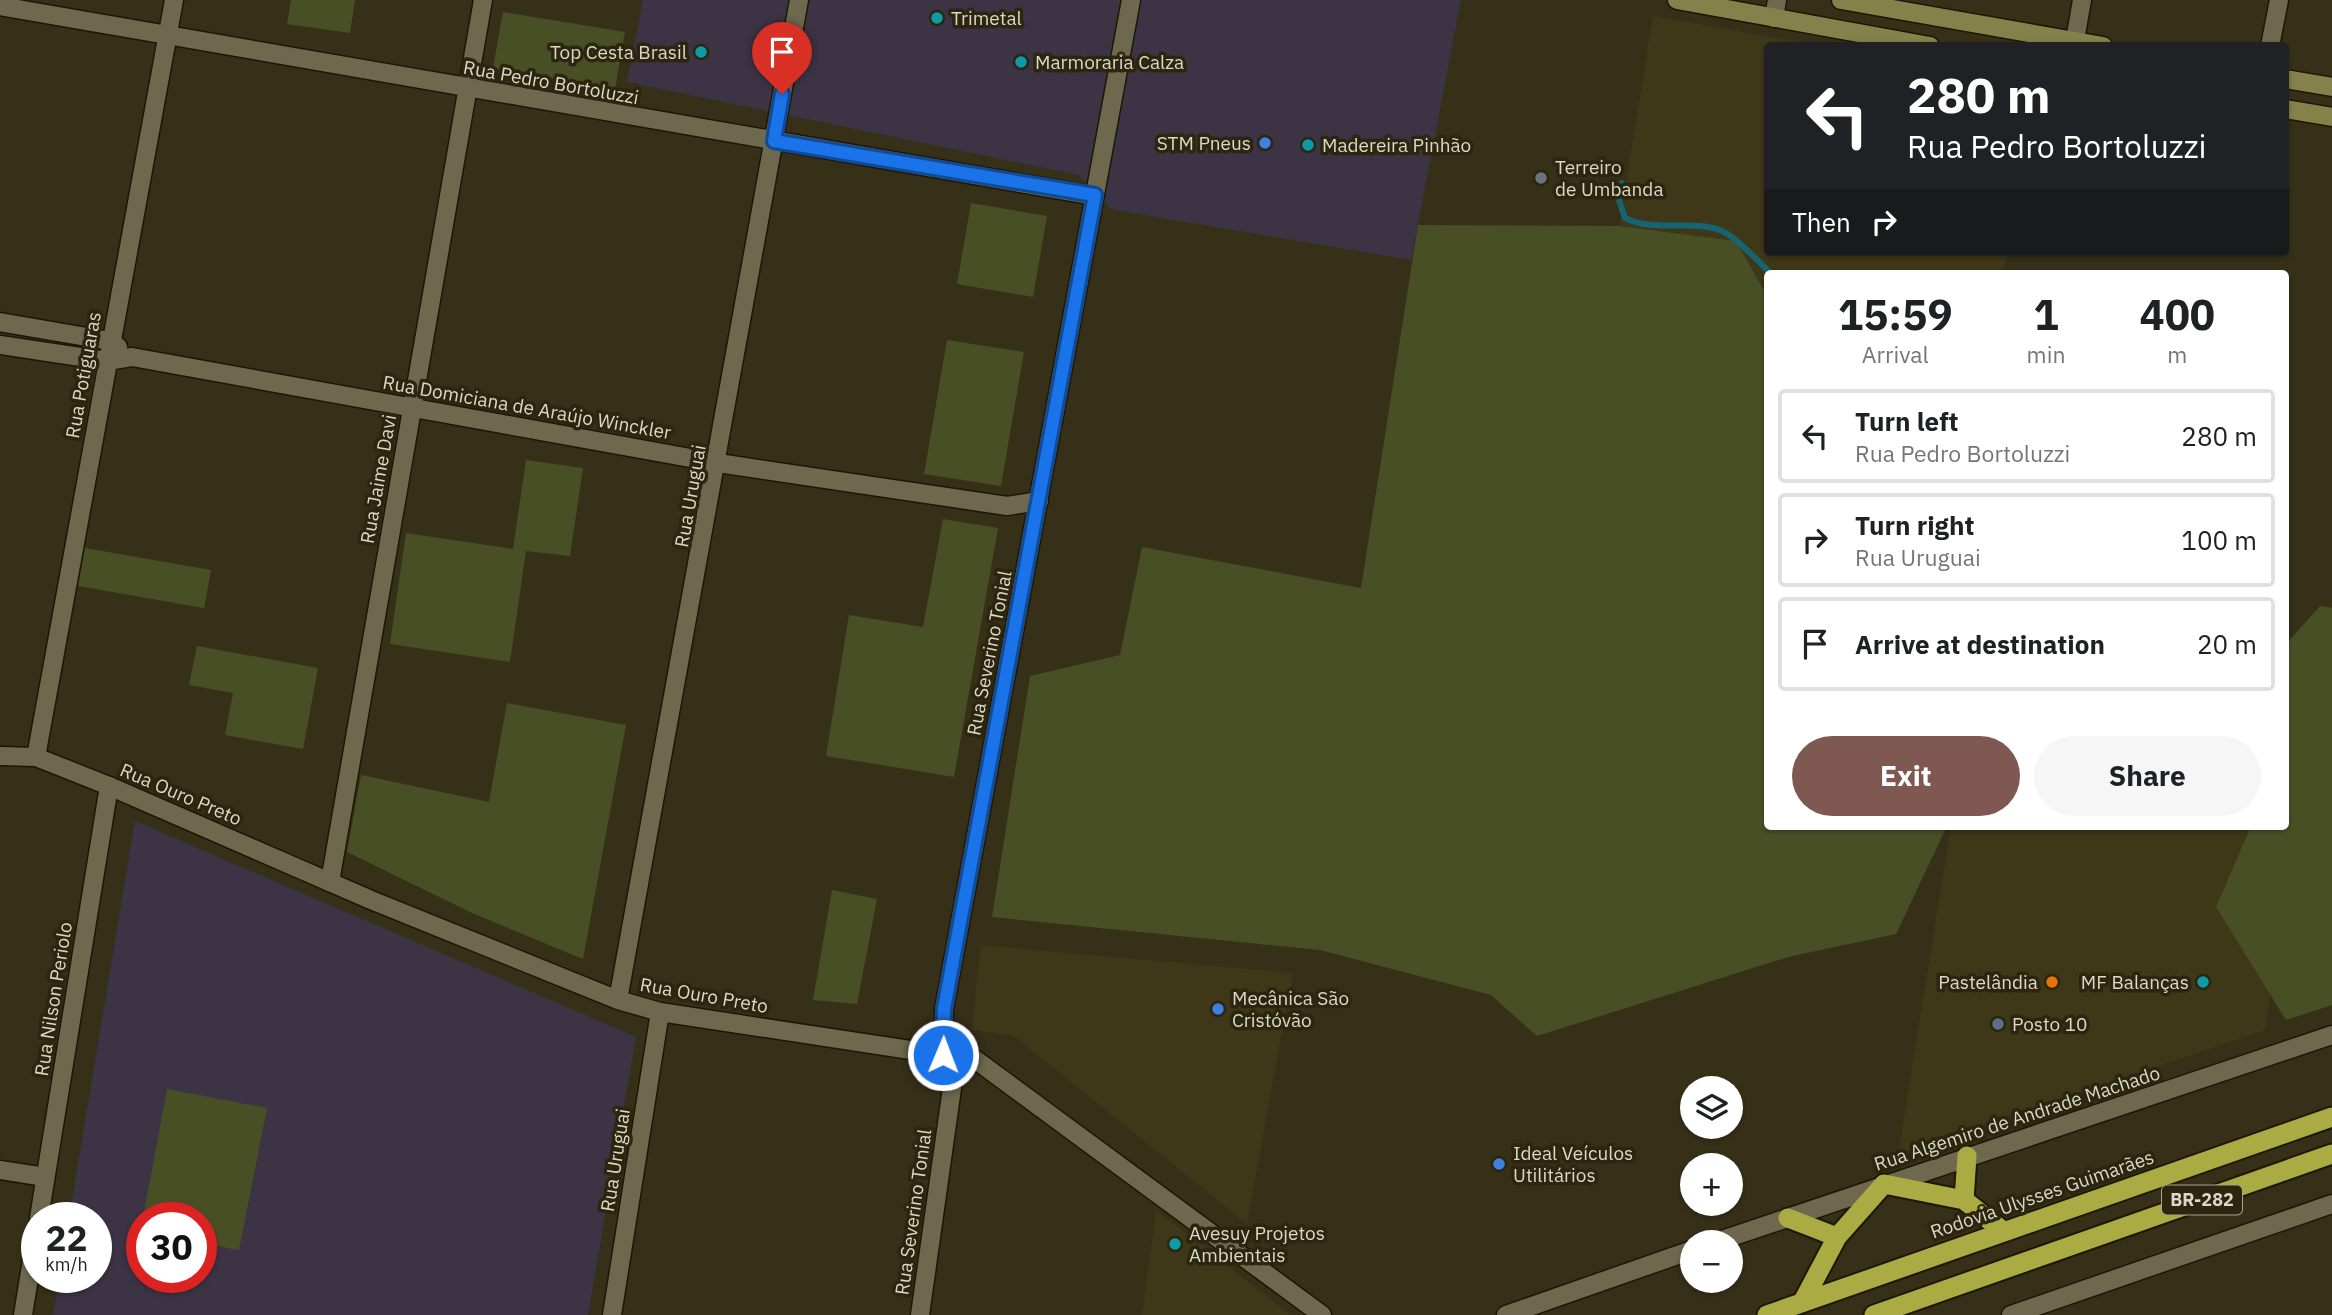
<!DOCTYPE html>
<meta charset="utf-8">
<style>
:root{--surface:#fff;--page:#f6f6f6;--text:#202124;--muted:#757577;--line:#e0e0e0;--accent:#7f5951}
body{margin:0;font-family:"IBM Plex Sans",sans-serif;background:var(--page);color:var(--text);height:100vh;display:flex;flex-direction:column;font-size:26px;white-space:nowrap}
*{box-sizing:border-box;margin:0}
p{font-size:23px;color:var(--muted)}
.icon{flex:none;width:38px;height:38px;fill:none;stroke:currentColor;stroke-width:2;stroke-linecap:round;stroke-linejoin:round}
.map{position:relative;flex:1;overflow:hidden}
.drawer{position:absolute;left:1764px;top:270px;width:525px;height:560px;display:flex;flex-direction:column;background:var(--surface);border-radius:7px;box-shadow:0 2px 5px #0004}
.drawer>*{flex:none}
.guide{position:absolute;left:1764px;top:42px;width:525px;height:214px;border-radius:7px;box-shadow:0 2px 5px #0004;background:#202124;color:#fff;overflow:hidden}
.tools{position:absolute;left:1680px;top:1076px;display:grid;gap:14px}
.tools a{display:grid;place-items:center;width:63px;height:63px;border-radius:50%;background:var(--surface);box-shadow:0 2px 5px #0004;font-size:35px}
.speed{position:absolute;left:21px;top:1202px;display:flex;gap:14px;font-size:35px;font-weight:700;text-align:center}
.speed>*{display:grid;place-content:center;width:91px;height:91px;border-radius:50%;background:var(--surface);box-shadow:0 2px 5px #0004;line-height:1}
.speed small{font-size:18px;font-weight:400}
.speed .limit{border:10px solid #d22;background:#fff;color:#111}
.pin{position:absolute;display:grid;place-items:center;width:60px;height:60px;color:#fff;margin:-72px -30px;border-radius:50% 50% 50% 0;rotate:-45deg;box-shadow:0 0 7px #0007}
.pin .icon{rotate:45deg}
.me{position:absolute;width:77px;margin:-38px;rotate:1deg;stroke-linejoin:round;filter:drop-shadow(0 0 5px #0008)}
.turn{display:flex;align-items:center;gap:24px;height:147px;padding:0 28px;font-size:32px}
.turn .icon{width:91px;height:91px;stroke-width:2.5}
.turn b{display:block;font-size:49px;line-height:60px}
.then{display:flex;align-items:center;height:66px;padding:0 28px;background:#0003;gap:14px;font-size:26px}
.eta{display:flex;justify-content:space-evenly;align-items:center;height:119px;text-align:center}
.eta b{font-size:42px;font-weight:800;line-height:49px}
.action{display:flex;gap:14px;margin-top:auto;padding:14px 28px}
.action a{flex:1;height:80px;border-radius:42px;background:var(--accent);color:#fff;font-size:28px;font-weight:800;line-height:80px;text-align:center}
.action a+a{background:var(--page);color:var(--text)}
ul{padding:0;list-style:none}
li{display:flex;align-items:center;gap:21px;height:94px;margin:0 14px 10px;padding:0 14px;border:4px solid var(--line);border-radius:7px}
li div{flex:1}
li b{display:block;font-size:26px}
li em{font-style:normal}
.map>svg:first-child{display:block}
.built{fill:#3e3718}
.industrial{fill:#3c3444;fill-rule:evenodd}
.grass{fill:#494f25}
.lines{fill:none;stroke-linecap:round;stroke-linejoin:round}
.stream{stroke:#176471;stroke-width:6}
.minor-casing{stroke:#1d1802;stroke-width:21}
.tertiary-casing{stroke:#1d1802;stroke-width:21}
.secondary-casing{stroke:#1d1802;stroke-width:21}
.trunk-casing{stroke:#1d1802;stroke-width:23}
.minor{stroke:#6e684f;stroke-width:18}
.tertiary{stroke:#6e684f;stroke-width:18}
.secondary{stroke:#84814a;stroke-width:18}
.trunk{stroke:#aaab43;stroke-width:19}
.route-casing{stroke:#114b97;stroke-width:18}
.route{stroke:#1a73e8;stroke-width:12}
.culture-dot{fill:#0f9aa8;stroke:#2c260f;stroke-width:2.5}
.shop-dot{fill:#3f7fe0;stroke:#2c260f;stroke-width:2.5}
.worship-dot{fill:#6b7280;stroke:#2c260f;stroke-width:2.5}
.food-dot{fill:#e8710a;stroke:#2c260f;stroke-width:2.5}
.service-dot{fill:#5c6f8a;stroke:#2c260f;stroke-width:2.5}
.labels{text-anchor:middle;stroke-width:7;stroke-linejoin:round;paint-order:stroke}
.shield{fill:#2c260f;stroke:#a6a392;stroke-width:2}
.shield-label{font-size:18px;font-weight:bold;fill:#dbd8ca}
.poi-label{font-size:19px;fill:#dbd8ca;stroke:#2c260f;text-anchor:start}
.street-label{font-size:19px;fill:#dbd8ca;stroke:#2c260f}
</style>
<div class="map">
<svg width="2332" height="1315" viewBox="0 0 2332 1315">
<rect width="100%" height="100%" fill="#363019"/>
<path class="built" d="M1653 16 1816 45 1768 46V252H2007L2003 273H1768L1767 296 1735 241 1619 226Z
M2310 725 2265 1030 1898 1154 1951 826H2286Z
M981 945 1293 973 1247 1224 1012 1035 972 1030Z
M1156 1210 1291 1315H1142Z"/>
<path class="industrial" d="M643 0H1461L1411 260 1110 209 1079 175 627 82Z
M135 821 636 1037 588 1315H53L59 1278H96V1218H69ZM142 1218H201V1278H142Z"/>
<path class="grass" d="M291 0H355L350 33 287 24Z
M503 12 625 32 615 89 493 68Z
M971 203 1047 216 1033 297 957 284Z
M1418 225 1619 226 1736 241 1767 296 1768 826H1947L1896 934 1788 957 1537 1036 1491 995 1320 950 992 917 1030 676 1120 655 1142 547 1361 588Z
M947 340 1024 352 1001 486 924 474Z
M526 460 583 468 570 556 526 551 510 662 390 644 406 533 513 549Z
M943 519 998 528 954 777 826 756 849 615 923 627Z
M85 548 211 570 204 608 78 586Z
M2320 606 2332 608V1005L2286 1020 2216 907 2251 826H2286V644Z
M197 646 318 668 303 749 225 735 233 693 189 685Z
M507 703 626 725 583 959 472 913 347 852 361 775 489 802Z
M832 890 877 899 857 1004 813 1000Z
M167 1089 267 1108 239 1250 201 1243V1218H143Z"/>
<g class="lines">
<path class="stream" d="M1622 183 1619 200 1625 218C1656 234 1698 217 1726 233 1742 243 1757 260 1770 273"/>
<defs>
<path id="minor" d="M0 6 1095 196
M2270 46 2279 0
M0 322 110 341 118 347
M0 345 107 361 132 357 718 463 1007 506 1039 501
M36 757 174 0
M330 882 483 0
M0 1170 45 1177
M39 1218 109 786
M23 1315 37 1229
M920 1315 952 1088 943 1055 944 1009 1131 0"/>
<path id="tertiary" d="M1774 18 1777 0
M2074 46 2082 0
M0 756 36 757 109 786 371 900 618 1000 660 1012 976 1060 1322 1315
M618 1000 799 0
M1716 1242 2332 1035
M612 1315 660 1012
M1506 1315 1692 1250
M2011 1315 2332 1204"/>
<path id="secondary" d="M1677 0 1930 46
M1841 0 2103 46
M2286 79 2332 87
M2286 109 2332 117"/>
<path id="trunk" d="M1964 1200 1967 1156
M1788 1218 1837 1237
M1802 1303 1837 1237 1884 1184 1964 1200 2003 1231
M1767 1315 2332 1117
M1874 1315 2332 1154"/>
</defs>
<use href="#minor" class="minor-casing"/>
<use href="#tertiary" class="tertiary-casing"/>
<use href="#secondary" class="secondary-casing"/>
<use href="#trunk" class="trunk-casing"/>
<use href="#minor" class="minor"/>
<use href="#tertiary" class="tertiary"/>
<use href="#secondary" class="secondary"/>
<use href="#trunk" class="trunk"/>
</g>
<g class="lines">
<defs>
<path id="route" d="M782 94 774 141 1095 195 944 1009 943 1055"/>
</defs>
<use href="#route" class="route-casing"/>
<use href="#route" class="route"/>
</g>
<g class="culture-dot">
<circle cx="937" cy="18" r="7"/>
<circle cx="701" cy="52" r="7"/>
<circle cx="1021" cy="62" r="7"/>
<circle cx="1308" cy="145" r="7"/>
<circle cx="2203" cy="982" r="7"/>
<circle cx="1175" cy="1244" r="7"/>
</g>
<g class="shop-dot">
<circle cx="1265" cy="143" r="7"/>
<circle cx="1218" cy="1009" r="7"/>
<circle cx="1499" cy="1164" r="7"/>
</g>
<circle class="worship-dot" cx="1541" cy="178" r="7"/>
<circle class="food-dot" cx="2052" cy="982" r="7"/>
<circle class="service-dot" cx="1998" cy="1024" r="7"/>
<g class="labels">
<rect class="shield" x="2162" y="1185.5" width="80" height="29" rx="5"/>
<g class="shield-label">
<text x="2202" y="1206">BR-282</text>
</g>
<g class="poi-label">
<text x="951" y="25">Trimetal</text>
<text x="687" y="59" text-anchor="end">Top Cesta Brasil</text>
<text x="1035" y="69">Marmoraria Calza</text>
<text x="1251" y="150" text-anchor="end">STM Pneus</text>
<text x="1322" y="152">Madereira Pinhão</text>
<text x="1555" y="174">Terreiro<tspan x="1555" dy="22">de Umbanda</tspan></text>
<text x="2038" y="989" text-anchor="end">Pastelândia</text>
<text x="2189" y="989" text-anchor="end">MF Balanças</text>
<text x="1232" y="1005">Mecânica São<tspan x="1232" dy="22">Cristóvão</tspan></text>
<text x="2012" y="1031">Posto 10</text>
<text x="1513" y="1160">Ideal Veículos<tspan x="1513" dy="22">Utilitários</tspan></text>
<text x="1189" y="1240">Avesuy Projetos<tspan x="1189" dy="22">Ambientais</tspan></text>
</g>
<g class="street-label">
<text transform="translate(551 82) rotate(10)" y="7">Rua Pedro Bortoluzzi</text>
<text transform="translate(83 375) rotate(-80)" y="7">Rua Potiguaras</text>
<text transform="translate(527 407) rotate(10)" y="7">Rua Domiciana de Araújo Winckler</text>
<text transform="translate(378 479) rotate(-80)" y="7">Rua Jaime Davi</text>
<text transform="translate(690 496) rotate(-80)" y="7">Rua Uruguai</text>
<text transform="translate(989 653) rotate(-79)" y="7">Rua Severino Tonial</text>
<text transform="translate(181 794) rotate(23)" y="7">Rua Ouro Preto</text>
<text transform="translate(704 995) rotate(10)" y="7">Rua Ouro Preto</text>
<text transform="translate(53 999) rotate(-81)" y="7">Rua Nilson Periolo</text>
<text transform="translate(2017 1118) rotate(-18)" y="7">Rua Algemiro de Andrade Machado</text>
<text transform="translate(615 1160) rotate(-81)" y="7">Rua Uruguai</text>
<text transform="translate(2042 1194) rotate(-19)" y="7">Rodovia Ulysses Guimarães</text>
<text transform="translate(913 1212) rotate(-82)" y="7">Rua Severino Tonial</text>
</g>
</g>
</svg>
<div class="tools">
<a><svg class="icon" aria-label="layers" viewBox="0 0 24 24"><path d="M12 4l9 5-9 5-9-5zM3 14l9 5 9-5"/></svg></a>
<a>+</a>
<a>−</a>
</div>
<div class="speed"><div>22<small>km/h</small></div><div class="limit">30</div></div>
<div class="pin" style="left:782px;top:94px;background:#d93025"><svg class="icon" aria-label="arrive" viewBox="0 0 24 24"><path d="M6 21V4h12l-3 4 3 4H6"/></svg></div>
<svg class="me" style="left:943px;top:1055px" viewBox="-20 -20 40 40"><circle r="17" fill="#1a73e8" stroke="#fff" stroke-width="3"/><path d="M0-11L8 9 0 5-8 9z" fill="#fff"/></svg>
<div class="guide">
<div class="turn"><svg class="icon" aria-label="left" viewBox="0 0 24 24"><path d="M17 20v-9H6M10 6l-5 5 5 5"/></svg><div><b>280 m</b>Rua Pedro Bortoluzzi</div></div>
<div class="then">Then<svg class="icon" aria-label="right" viewBox="0 0 24 24"><path d="M7 20v-9h11M14 6l5 5-5 5"/></svg></div>
</div>
<section class="drawer">
<div class="eta">
<div><b>15:59</b><p>Arrival</p></div>
<div><b>1</b><p>min</p></div>
<div><b>400</b><p>m</p></div>
</div>
<ul>
<li><svg class="icon" aria-label="left" viewBox="0 0 24 24"><path d="M17 20v-9H6M10 6l-5 5 5 5"/></svg><div><b>Turn left</b><p>Rua Pedro Bortoluzzi</p></div><em>280 m</em></li>
<li><svg class="icon" aria-label="right" viewBox="0 0 24 24"><path d="M7 20v-9h11M14 6l5 5-5 5"/></svg><div><b>Turn right</b><p>Rua Uruguai</p></div><em>100 m</em></li>
<li><svg class="icon" aria-label="arrive" viewBox="0 0 24 24"><path d="M6 21V4h12l-3 4 3 4H6"/></svg><div><b>Arrive at destination</b></div><em>20 m</em></li>
</ul>
<div class="action"><a>Exit</a><a>Share</a></div>
</section>
</div>
